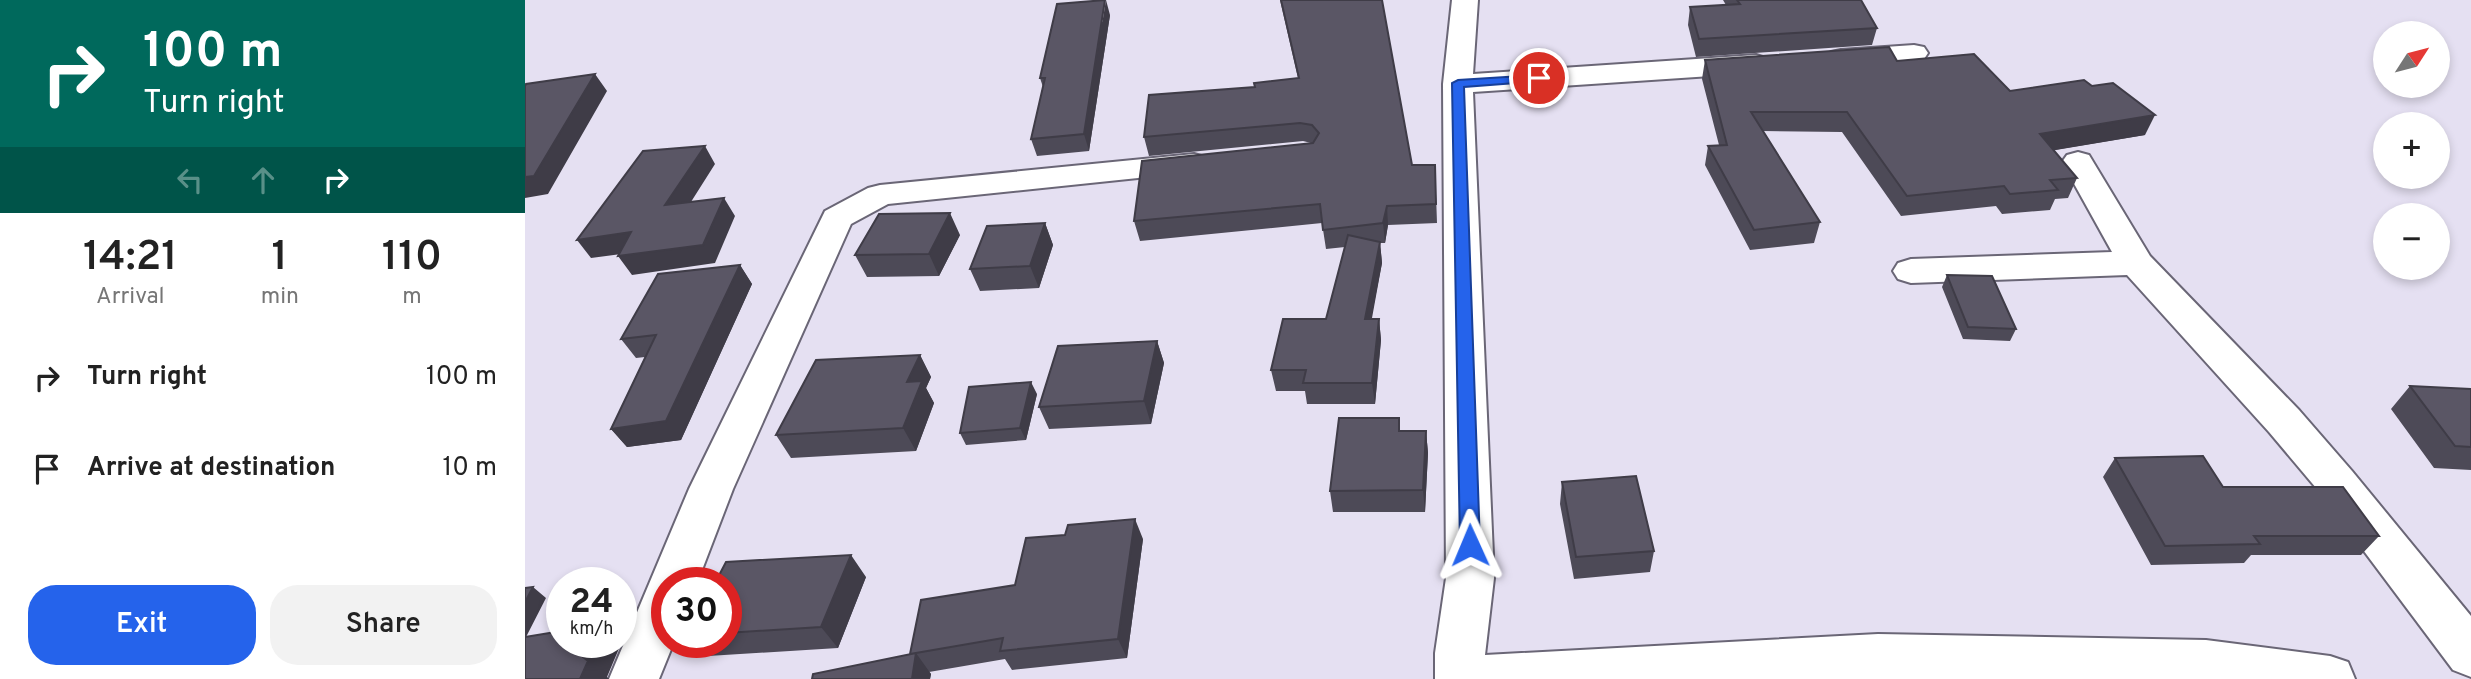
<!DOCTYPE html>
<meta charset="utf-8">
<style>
:root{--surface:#fff;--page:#f2f2f2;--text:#222;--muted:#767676;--accent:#2563eb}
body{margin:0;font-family:Overpass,sans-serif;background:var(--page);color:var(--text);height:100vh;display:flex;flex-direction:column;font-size:26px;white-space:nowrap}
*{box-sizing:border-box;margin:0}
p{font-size:23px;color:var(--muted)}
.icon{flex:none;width:38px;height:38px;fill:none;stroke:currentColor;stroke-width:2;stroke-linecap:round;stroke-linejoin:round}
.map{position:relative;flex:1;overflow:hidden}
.details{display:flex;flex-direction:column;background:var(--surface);width:525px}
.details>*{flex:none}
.top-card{background:#00695c;color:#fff;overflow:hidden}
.needle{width:46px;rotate:54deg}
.buttons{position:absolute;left:1848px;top:21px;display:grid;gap:14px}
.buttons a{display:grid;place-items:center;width:77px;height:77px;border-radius:50%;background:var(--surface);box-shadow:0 4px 10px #0003;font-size:35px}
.speed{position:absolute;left:21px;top:567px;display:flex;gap:14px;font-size:35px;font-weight:700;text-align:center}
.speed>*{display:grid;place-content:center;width:91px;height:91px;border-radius:50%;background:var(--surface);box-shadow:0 4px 10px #0003;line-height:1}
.speed small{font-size:18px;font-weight:400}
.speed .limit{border:10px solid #d22;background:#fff;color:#111}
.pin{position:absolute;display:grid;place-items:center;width:60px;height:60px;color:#fff;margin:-30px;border:4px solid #fff;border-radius:50%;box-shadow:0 2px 7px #0007}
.me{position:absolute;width:77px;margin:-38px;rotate:359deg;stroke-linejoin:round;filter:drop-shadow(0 0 5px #0008)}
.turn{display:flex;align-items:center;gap:24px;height:147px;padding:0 28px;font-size:32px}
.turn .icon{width:91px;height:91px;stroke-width:2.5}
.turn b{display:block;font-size:49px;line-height:60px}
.lanes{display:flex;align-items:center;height:66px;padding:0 28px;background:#0003;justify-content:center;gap:35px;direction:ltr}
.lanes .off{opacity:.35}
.eta{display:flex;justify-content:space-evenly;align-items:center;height:119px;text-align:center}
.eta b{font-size:42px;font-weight:600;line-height:49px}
.action{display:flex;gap:14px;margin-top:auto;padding:14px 28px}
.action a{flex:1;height:80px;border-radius:28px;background:var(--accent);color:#fff;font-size:28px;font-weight:600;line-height:80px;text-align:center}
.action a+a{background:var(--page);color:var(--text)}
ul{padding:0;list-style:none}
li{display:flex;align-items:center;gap:21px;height:91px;padding:0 28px}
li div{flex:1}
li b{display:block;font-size:26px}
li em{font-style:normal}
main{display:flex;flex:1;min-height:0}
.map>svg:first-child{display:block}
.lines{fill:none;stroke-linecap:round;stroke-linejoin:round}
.street-casing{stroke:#6a6676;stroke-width:4}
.street{fill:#fff;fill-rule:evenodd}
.wall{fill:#4d4a57}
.shaded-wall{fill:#3f3c47}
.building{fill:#5a5665;stroke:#3f3c47;stroke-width:2}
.route{fill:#2563eb;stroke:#184099;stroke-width:2}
</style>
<main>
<section class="details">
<div class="top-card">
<div class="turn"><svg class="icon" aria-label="right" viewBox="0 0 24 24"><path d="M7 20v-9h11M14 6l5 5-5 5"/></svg><div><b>100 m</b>Turn right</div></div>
<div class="lanes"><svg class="icon off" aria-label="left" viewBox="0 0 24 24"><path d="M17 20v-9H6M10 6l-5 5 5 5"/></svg><svg class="icon off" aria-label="ahead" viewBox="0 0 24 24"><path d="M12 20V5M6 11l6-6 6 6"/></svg><svg class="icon" aria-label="right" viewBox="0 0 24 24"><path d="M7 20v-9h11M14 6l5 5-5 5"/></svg></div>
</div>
<div class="eta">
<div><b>14:21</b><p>Arrival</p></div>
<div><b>1</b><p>min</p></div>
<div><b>110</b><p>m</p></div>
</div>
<ul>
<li><svg class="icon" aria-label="right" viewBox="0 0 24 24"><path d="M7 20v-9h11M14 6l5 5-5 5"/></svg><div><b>Turn right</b></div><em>100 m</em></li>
<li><svg class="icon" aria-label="arrive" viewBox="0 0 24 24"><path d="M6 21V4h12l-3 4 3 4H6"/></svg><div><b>Arrive at destination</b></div><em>10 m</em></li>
</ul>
<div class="action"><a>Exit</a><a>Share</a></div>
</section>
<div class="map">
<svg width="1946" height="679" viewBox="0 0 1946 679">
<rect width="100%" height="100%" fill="#e5e0f2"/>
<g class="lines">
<defs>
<path id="street" d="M927 0H953L948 74 1231 55 1241 58 1245 64 1241 70 1231 73 948 92 969 578 960 655 1353 634 1681 640 1805 656 1823 662 1830 679H910V653L921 578 918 84Z
M1389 45 1399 47 1403 53 1399 59 1316 66 1306 64 1302 58 1306 52 1316 50Z
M1553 152 1564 155 1625 256 1774 410 1827 471 1946 616V677L1928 670 1797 495 1744 432 1602 275 1386 283 1373 279 1368 271 1373 263 1386 259 1587 252 1537 162 1542 155Z
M669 154 680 157 685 164 680 171 363 204 326 224 208 489 172 583H142V642H149L134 679H84L164 489 300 211 343 188 355 185Z"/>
</defs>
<use href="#street" class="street-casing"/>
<use href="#street" class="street"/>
</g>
<path class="wall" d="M755 0H857L887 165H910L912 223 863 225 860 243H855L857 263 846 319H854L856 340 850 404H782L780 391H751L746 370 801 319 820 247 801 249 797 223 615 241 609 221 786 143 778 141 624 156 619 137 730 87 773 78Z
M1198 0H1336L1352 28 1347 45 1171 57 1163 25 1165 7 1201 5Z
M585 15 564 151 512 156 506 139 518 87 515 78Z
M1180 60 1372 61 1485 91 1620 135 1529 150 1552 178 1543 198 1530 199 1525 210 1477 214 1471 206 1376 216 1317 132 1238 131 1295 222 1289 243 1225 250 1180 165 1183 146 1194 145 1177 79Z
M520 223 528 245 514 288 455 291 445 269Z
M435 235 414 276 342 277 330 255Z
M215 265 227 284 156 440 102 447 86 429 120 357 111 358 96 339Z
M1422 275 1491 329 1485 341 1438 339 1417 287Z
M632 341 639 363 626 424 524 429 514 407Z
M395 355 406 377 401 388 409 403 391 451 266 458 251 435Z
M1885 386 1946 389V470L1909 468 1866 409Z
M512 394 501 440 441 445 435 433Z
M876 431H901L903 453 900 512H808L805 491Z
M1590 458 1698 487 1854 536 1836 555H1726L1719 563 1626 565 1578 477Z
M1037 482 1129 551 1125 572 1049 579 1035 504Z
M618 539 602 658 487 670 480 659 404 672 406 674 405 679H287L385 654 490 585Z
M341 577 313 648 183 656 169 642H201V583Z"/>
<path class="shaded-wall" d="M581 0 585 15 564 151 559 134Z
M70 74 82 91 23 194 0 198V177Z
M1630 115 1620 135 1507 154 1515 134Z
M180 146 190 164 152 224 140 205Z
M199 198 210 216 190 263 107 275 93 256Z
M862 206 863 225 860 243 858 223Z
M425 213 435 235 414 276 404 254Z
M520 223 528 245 514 288 505 266Z
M106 232 119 251 66 258 52 240Z
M855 242 857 263 843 340 840 319Z
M215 265 227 284 156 440 102 447 86 429Z
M854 319 856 340 850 404 847 383Z
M632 341 639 363 626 424 619 401Z
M395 355 406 377 401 388 409 403 391 451 378 428 382 382Z
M506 382 512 394 501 440 495 428Z
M901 431 903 453 900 512 898 490Z
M610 519 618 539 602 658 593 639Z
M326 555 341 577 313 648 296 627Z
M8 587 21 598 0 639V602Z
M65 642H91L95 646 82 677 84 679H55L58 657Z
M391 653 406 674 405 679H387Z"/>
<path class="building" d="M580 0 559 134 506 139 520 78H515L532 4Z
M756 0H857L887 165H910L911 204 862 206 858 223 798 230 795 204 609 221 617 161 788 143 794 133 787 125 775 123 619 137 624 95 730 87 729 83 774 78Z
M1212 0H1336L1352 28 1174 39 1165 7 1215 4Z
M1364 47 1372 61 1449 54 1485 91 1559 80 1567 86 1588 83 1630 115 1515 134 1552 178 1525 180 1533 190 1485 194 1479 186 1382 196 1322 112H1226L1295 222 1229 230 1183 146 1202 145 1180 60Z
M70 74 9 176 0 177V86L1 84Z
M180 146 140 205 199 198 178 245 93 256 106 232 52 240 118 151Z
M425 213 404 254 330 255 354 214Z
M520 223 505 266 445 269 462 226Z
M823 235 855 242 840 319H854L847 383H778L781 370H746L758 319H801Z
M215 265 141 421 86 429 131 335 96 339 133 274Z
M1422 275 1467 276 1491 329 1443 327Z
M632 341 619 401 514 407 533 346Z
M395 355 382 382 397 381 378 428 251 435 291 360Z
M506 382 495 428 435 433 444 387Z
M1885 386 1946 389V447L1930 446Z
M814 418H874V431H901L898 490 805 491Z
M1678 456 1698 487H1818L1854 536H1729L1735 544 1640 546 1590 458Z
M1111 476 1129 551 1051 557 1037 482Z
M610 519 593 639 475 651 478 638 385 654 396 600 490 585 501 538 540 535 543 525Z
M326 555 296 627 201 633V583H190L201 562Z
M8 587 0 602V588Z
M37 631V642H65L58 657 63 661 55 679H0V637Z
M391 653 387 679H287L288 674Z"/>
<path class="route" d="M1014 75 1020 78 1018 81 939 87 955 545 952 551 945 553 938 551 935 545 927 83 933 80Z"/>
</svg>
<div class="buttons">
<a><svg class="needle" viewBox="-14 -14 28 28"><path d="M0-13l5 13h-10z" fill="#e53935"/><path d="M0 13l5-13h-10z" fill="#767676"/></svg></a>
<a>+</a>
<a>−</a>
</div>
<div class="speed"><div>24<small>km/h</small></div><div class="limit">30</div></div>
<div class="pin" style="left:1014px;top:78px;background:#d93025"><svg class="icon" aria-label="arrive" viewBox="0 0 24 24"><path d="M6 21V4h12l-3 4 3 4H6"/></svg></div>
<svg class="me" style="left:945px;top:545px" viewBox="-20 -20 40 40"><path d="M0-17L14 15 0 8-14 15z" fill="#2563eb" stroke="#fff" stroke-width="4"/></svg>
</div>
</main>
